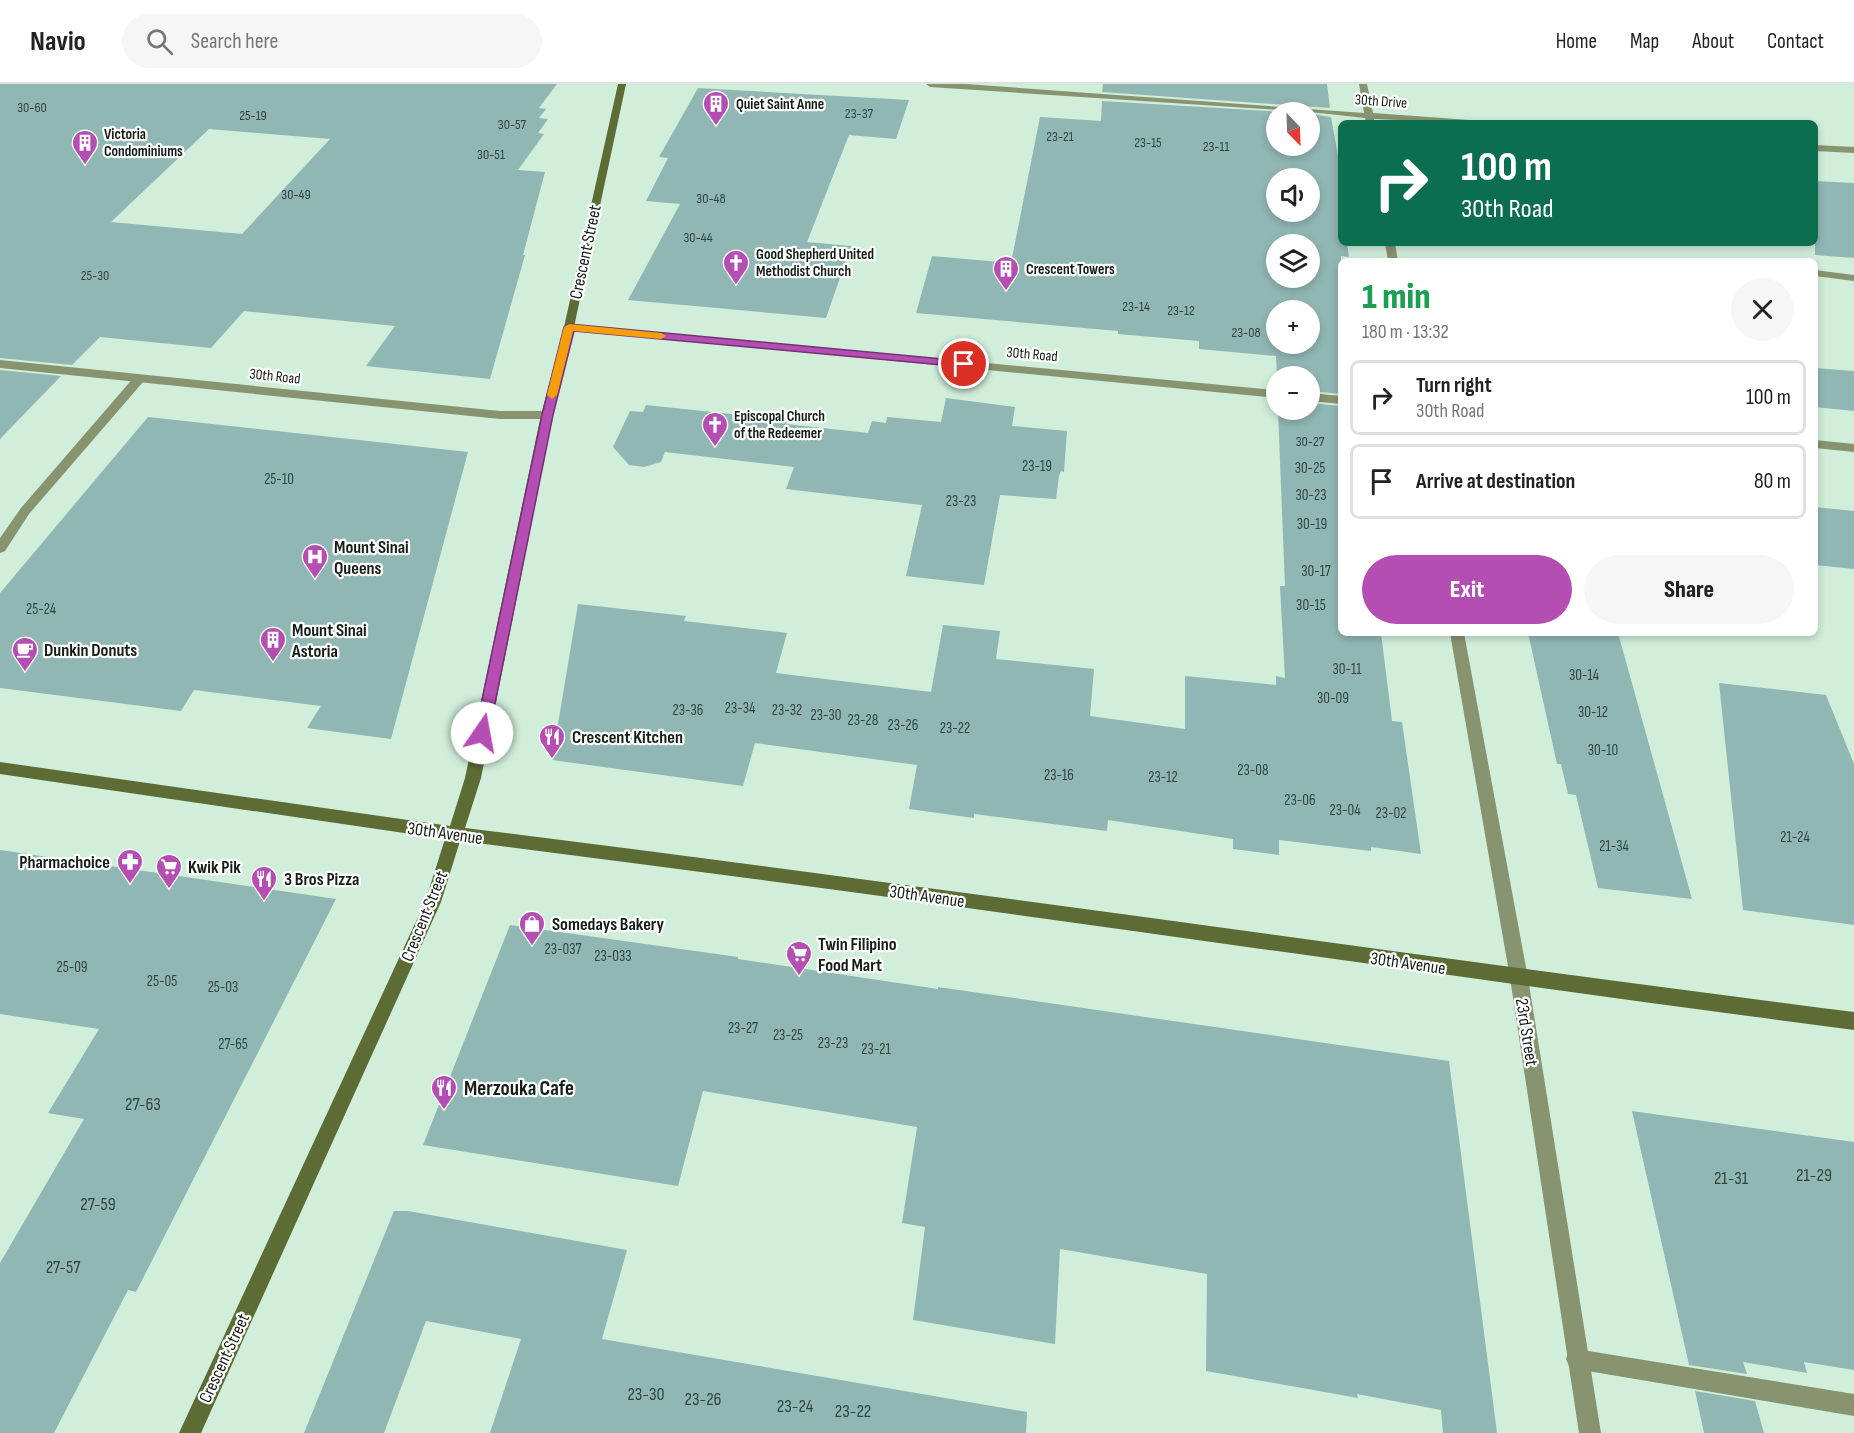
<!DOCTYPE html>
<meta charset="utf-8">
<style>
:root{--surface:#fff;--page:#f6f6f6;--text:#222;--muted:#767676;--line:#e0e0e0;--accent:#b44eb3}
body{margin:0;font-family:"Sofia Sans Condensed",sans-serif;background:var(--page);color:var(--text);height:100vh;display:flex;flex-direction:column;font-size:22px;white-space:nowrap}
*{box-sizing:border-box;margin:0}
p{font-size:20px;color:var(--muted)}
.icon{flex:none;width:33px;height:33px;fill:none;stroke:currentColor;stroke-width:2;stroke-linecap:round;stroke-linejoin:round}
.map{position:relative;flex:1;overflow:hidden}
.drawer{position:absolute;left:1338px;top:174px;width:480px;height:378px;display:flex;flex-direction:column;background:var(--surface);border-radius:9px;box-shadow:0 3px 9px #0003}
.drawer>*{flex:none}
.hud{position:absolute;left:1338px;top:36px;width:480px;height:126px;border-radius:9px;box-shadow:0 3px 9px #0003;background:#0b6e4f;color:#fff;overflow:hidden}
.needle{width:39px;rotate:157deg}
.fabs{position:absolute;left:1266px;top:18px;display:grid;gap:12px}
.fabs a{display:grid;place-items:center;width:54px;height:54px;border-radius:50%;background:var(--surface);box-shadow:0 3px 9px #0003;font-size:30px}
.pin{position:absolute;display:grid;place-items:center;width:51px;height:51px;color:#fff;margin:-26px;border:3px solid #fff;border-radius:50%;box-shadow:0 2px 6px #0007}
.me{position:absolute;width:66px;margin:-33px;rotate:12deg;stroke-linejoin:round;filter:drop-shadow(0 0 4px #0008)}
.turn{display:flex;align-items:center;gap:21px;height:126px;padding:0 24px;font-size:27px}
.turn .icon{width:78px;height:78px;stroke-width:2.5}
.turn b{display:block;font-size:42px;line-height:51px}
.round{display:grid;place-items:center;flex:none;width:63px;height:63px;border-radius:32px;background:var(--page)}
.head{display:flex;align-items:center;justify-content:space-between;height:102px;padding:0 24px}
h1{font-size:36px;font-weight:800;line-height:45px;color:#1e9e55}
.action{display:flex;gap:12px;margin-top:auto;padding:12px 24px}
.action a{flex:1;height:69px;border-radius:36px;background:var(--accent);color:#fff;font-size:24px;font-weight:800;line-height:69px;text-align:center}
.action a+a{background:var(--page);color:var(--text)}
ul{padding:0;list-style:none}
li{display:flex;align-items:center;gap:18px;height:75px;margin:0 12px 9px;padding:0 12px;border:3px solid var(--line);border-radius:9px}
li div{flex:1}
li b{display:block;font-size:22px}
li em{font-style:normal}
header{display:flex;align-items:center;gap:36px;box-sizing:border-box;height:84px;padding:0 30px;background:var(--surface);border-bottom:2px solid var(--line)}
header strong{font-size:28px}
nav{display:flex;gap:33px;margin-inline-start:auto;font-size:21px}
.search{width:420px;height:54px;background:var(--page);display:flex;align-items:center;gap:15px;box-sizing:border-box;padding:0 21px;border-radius:33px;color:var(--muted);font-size:22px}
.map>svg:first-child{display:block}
.building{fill:#91b7b4;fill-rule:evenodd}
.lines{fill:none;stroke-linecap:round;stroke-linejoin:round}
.lane{fill:#88936f;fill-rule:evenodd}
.street{fill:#88936f;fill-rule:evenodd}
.secondary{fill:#5d6b34;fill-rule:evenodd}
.route{fill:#b44eb3;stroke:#753374;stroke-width:1.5}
.slow{fill:#f59e0b}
.labels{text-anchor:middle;stroke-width:4.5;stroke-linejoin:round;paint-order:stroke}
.far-number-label{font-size:14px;fill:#32443e}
.far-street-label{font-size:15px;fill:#131e16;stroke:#fff}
.far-poi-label{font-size:15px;font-weight:bold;fill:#131e16;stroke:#fff;text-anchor:start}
.number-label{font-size:15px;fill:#32443e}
.street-label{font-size:18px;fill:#131e16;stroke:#fff}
.poi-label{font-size:18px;font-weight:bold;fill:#131e16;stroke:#fff;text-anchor:start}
.near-number-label{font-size:18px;fill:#32443e}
.near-poi-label{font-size:21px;font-weight:bold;fill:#131e16;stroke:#fff;text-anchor:start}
</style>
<header>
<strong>Navio</strong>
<div class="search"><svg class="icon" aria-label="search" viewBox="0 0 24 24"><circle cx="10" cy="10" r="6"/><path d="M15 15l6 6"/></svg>Search here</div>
<nav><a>Home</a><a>Map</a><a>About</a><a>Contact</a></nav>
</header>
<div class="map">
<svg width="1854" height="1349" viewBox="0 0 1854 1349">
<rect width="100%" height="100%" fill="#d0eeda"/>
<path class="building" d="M0 0H557L539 24 546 25 539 34 548 35 538 49 544 50 518 86 545 88 523 171H525L490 295 366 282 395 242 244 227 211 264 100 253 72 281 0 274ZM209 45 330 55 242 150 111 138Z
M1103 0H1327L1330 24 1102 8Z
M698 4 909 16 896 55 849 51 807 158 851 162 826 234 628 216 680 120 646 117 668 74 659 73Z
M1102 17 1283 28H1276V62H1310V30L1331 33 1341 88 1339 89 1341 159H1347L1349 173 1341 172V310L1310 307V292H1277L1276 272 1199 265V257L1118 250V247L916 229 932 172 1011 179 1040 33 1101 37ZM1276 94H1310V128H1276ZM1276 160H1310V194H1276ZM1276 226H1310V260H1276Z
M1815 97 1854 99V174L1815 171Z
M1815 284 1854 287V327L1815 323Z
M0 286 61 292 0 355Z
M946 314 1015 323 1012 342 1067 347 1064 388 1061 387 1059 392 1056 415 1000 411 984 501 906 492 922 421 786 405 794 383 665 368 661 378 644 383 629 381 613 363 630 327 643 328 646 321 788 336 786 340 868 349 872 337 886 339 887 333 941 338Z
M1310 319 1341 322V549H1381L1392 637 1402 638 1421 770 1371 763V767L1279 756V771L1233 765V755L1108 736 1107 747 974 730V734L909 725 917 681 755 659 743 702 552 676 578 520 686 532 684 537 787 549 776 589 931 608 943 541 1000 547 996 575 1094 585 1090 632 1185 645V592L1276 601V592L1285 594 1280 502H1285L1278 326H1310Z
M148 333 468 368 391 655 307 644 321 622 194 606 181 627 0 604V509Z
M1815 423 1854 427V485L1815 481Z
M1528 549H1618L1692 815 1598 804 1576 711 1568 710 1561 680H1557Z
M1719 599 1826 611 1854 680V841L1743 826Z
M0 766 336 815 136 1208 128 1206 54 1349H0V1179L84 1035 48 1029 99 945 0 930Z
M510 841 738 873V875L938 905V903L1449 977 1497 1349H1443L1441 1326 1357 1310 1358 1314 1206 1287 1207 1190 1060 1165 1055 1260 913 1236 925 1143 902 1139 917 1043 703 1007 678 1102 423 1061Z
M1632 1027 1854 1058V1286L1804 1278 1807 1289 1743 1278 1747 1290 1689 1281Z
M394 1127H408L627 1166 602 1255 1027 1328 1026 1349H490L521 1255 426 1237 384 1349H304Z
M1695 1307 1755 1317 1764 1349H1704Z"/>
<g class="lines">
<path class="lane" d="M1815 186 1854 191V197L1815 192Z
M139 291 145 295 143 298 29 430 5 467 0 469V454L21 424 135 292Z
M1576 1265 1854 1310V1332L1576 1285 1569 1282 1566 1275 1569 1268Z"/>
<path class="street" d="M926 0H966L1364 29 1359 0H1367L1373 29 1470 36 1474 39 1374 35V39H1366L1365 34 1310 28 930 3Z
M1815 61 1854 63V69L1815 67Z
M1385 159H1395L1398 177H1388Z
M569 240 1276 306V314L565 245V241Z
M0 276 500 327H547L553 331 547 335H500L0 284Z
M1310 309 1341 312V320L1310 317Z
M1815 356 1854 360V368L1815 364Z
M1450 549H1464L1528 894 1601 1349H1579L1510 894Z"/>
<path class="secondary" d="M618 0H626L574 243 553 331 481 694 465 744C928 801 1391 869 1854 928V946C1389 885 926 815 460 757L441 818 201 1349H179L425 818 445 755 0 690V678L450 742 465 694 541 331 564 243Z"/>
</g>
<path class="route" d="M569 240 964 277 969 280 964 283 574 247 553 331 489 649 482 655 475 649 542 331 564 243Z"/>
<path class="slow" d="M569 240 661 249 666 252 661 255 573 247 557 311 552 315 547 311 564 243Z"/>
<defs>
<symbol id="building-pin" viewBox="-11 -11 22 30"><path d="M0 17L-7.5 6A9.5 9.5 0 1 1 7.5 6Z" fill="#b44eb3" stroke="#fff"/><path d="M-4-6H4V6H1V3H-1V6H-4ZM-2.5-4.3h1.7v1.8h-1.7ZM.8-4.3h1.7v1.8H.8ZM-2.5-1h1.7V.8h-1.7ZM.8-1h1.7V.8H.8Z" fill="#fff"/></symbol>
<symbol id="church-pin" viewBox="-11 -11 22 30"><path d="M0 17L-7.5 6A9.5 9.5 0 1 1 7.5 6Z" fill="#b44eb3" stroke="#fff"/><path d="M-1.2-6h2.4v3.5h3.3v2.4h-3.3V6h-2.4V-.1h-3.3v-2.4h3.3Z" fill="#fff"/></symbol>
<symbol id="hospital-pin" viewBox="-11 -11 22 30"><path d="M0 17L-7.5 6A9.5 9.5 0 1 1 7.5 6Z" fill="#b44eb3" stroke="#fff"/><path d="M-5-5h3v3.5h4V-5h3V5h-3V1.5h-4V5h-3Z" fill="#fff"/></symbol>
<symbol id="cafe-pin" viewBox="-11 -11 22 30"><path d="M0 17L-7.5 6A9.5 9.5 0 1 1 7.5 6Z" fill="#b44eb3" stroke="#fff"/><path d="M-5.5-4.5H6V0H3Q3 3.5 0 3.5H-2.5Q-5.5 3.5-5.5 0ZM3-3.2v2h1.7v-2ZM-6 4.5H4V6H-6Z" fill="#fff"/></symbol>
<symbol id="restaurant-pin" viewBox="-11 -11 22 30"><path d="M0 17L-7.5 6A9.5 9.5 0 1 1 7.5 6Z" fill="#b44eb3" stroke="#fff"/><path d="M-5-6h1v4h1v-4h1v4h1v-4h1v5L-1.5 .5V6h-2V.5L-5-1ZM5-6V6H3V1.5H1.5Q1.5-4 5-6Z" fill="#fff"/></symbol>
<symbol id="pharmacy-pin" viewBox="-11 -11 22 30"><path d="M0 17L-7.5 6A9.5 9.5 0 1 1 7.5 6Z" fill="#b44eb3" stroke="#fff"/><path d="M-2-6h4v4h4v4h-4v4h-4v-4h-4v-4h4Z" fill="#fff"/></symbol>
<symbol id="supermarket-pin" viewBox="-11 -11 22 30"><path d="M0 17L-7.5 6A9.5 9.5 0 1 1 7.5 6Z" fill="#b44eb3" stroke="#fff"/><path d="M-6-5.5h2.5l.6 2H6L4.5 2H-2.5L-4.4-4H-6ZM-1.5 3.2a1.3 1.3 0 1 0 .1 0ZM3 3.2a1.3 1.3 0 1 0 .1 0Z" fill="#fff"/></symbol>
<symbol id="shop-pin" viewBox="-11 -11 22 30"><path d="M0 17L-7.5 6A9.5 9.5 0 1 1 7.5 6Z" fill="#b44eb3" stroke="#fff"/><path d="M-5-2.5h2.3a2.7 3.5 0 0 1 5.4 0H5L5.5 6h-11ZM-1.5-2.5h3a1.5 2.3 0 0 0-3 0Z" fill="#fff"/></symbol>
</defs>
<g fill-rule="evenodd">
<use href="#building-pin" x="701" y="5" width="30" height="40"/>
<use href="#building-pin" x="70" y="44" width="30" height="40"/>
<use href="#church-pin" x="721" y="164" width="30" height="40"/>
<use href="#building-pin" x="991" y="170" width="30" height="40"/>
<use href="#church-pin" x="700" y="326" width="30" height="40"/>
<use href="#hospital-pin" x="300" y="458" width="30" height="40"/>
<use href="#building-pin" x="258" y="541" width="30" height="40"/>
<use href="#cafe-pin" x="10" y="551" width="30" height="40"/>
<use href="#restaurant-pin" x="537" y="638" width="30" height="40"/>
<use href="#pharmacy-pin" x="115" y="763" width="30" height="40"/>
<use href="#supermarket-pin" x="154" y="768" width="30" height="40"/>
<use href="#restaurant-pin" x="249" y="780" width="30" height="40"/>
<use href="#shop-pin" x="517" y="825" width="30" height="40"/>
<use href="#supermarket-pin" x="784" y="855" width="30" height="40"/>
<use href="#restaurant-pin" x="429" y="989" width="30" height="40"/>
</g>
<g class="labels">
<g class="far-number-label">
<text x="32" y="28">30-60</text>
<text x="859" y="34">23-37</text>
<text x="253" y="36">25-19</text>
<text x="512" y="45">30-57</text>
<text x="1060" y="57">23-21</text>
<text x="1148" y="63">23-15</text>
<text x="1216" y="67">23-11</text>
<text x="491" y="75">30-51</text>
<text x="296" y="115">30-49</text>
<text x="711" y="119">30-48</text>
<text x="698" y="158">30-44</text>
<text x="95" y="196">25-30</text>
<text x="1136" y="227">23-14</text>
<text x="1181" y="231">23-12</text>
<text x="1246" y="253">23-08</text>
<text x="1310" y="362">30-27</text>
</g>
<g class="far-street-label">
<text transform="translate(1381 17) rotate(4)" y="5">30th Drive</text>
<text transform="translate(1032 270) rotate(5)" y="5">30th Road</text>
<text transform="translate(275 292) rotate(6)" y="5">30th Road</text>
</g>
<g class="far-poi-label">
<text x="736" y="25">Quiet Saint Anne</text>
<text x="104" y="55">Victoria<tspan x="104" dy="17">Condominiums</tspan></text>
<text x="756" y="175">Good Shepherd United<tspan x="756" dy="17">Methodist Church</tspan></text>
<text x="1026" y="190">Crescent Towers</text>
<text x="734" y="337">Episcopal Church<tspan x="734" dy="17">of the Redeemer</tspan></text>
</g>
<g class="number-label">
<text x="1037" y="387">23-19</text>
<text x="1310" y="389">30-25</text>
<text x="279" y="400">25-10</text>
<text x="1311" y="416">30-23</text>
<text x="961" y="422">23-23</text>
<text x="1312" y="445">30-19</text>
<text x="1316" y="492">30-17</text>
<text x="1311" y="526">30-15</text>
<text x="41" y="530">25-24</text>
<text x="1347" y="590">30-11</text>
<text x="1584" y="596">30-14</text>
<text x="1333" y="619">30-09</text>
<text x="740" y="629">23-34</text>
<text x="688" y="631">23-36</text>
<text x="787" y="631">23-32</text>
<text x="1593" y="633">30-12</text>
<text x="826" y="636">23-30</text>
<text x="863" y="641">23-28</text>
<text x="903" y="646">23-26</text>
<text x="955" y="649">23-22</text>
<text x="1603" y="671">30-10</text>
<text x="1253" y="691">23-08</text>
<text x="1059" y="696">23-16</text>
<text x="1163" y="698">23-12</text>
<text x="1300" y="721">23-06</text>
<text x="1345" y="731">23-04</text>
<text x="1391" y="734">23-02</text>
<text x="1795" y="758">21-24</text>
<text x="1614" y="767">21-34</text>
<text x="563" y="870">23-037</text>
<text x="613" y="877">23-033</text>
<text x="72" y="888">25-09</text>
<text x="162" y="902">25-05</text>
<text x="223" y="908">25-03</text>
<text x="743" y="949">23-27</text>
<text x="788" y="956">23-25</text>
<text x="833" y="964">23-23</text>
<text x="233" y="965">27-65</text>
<text x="876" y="970">23-21</text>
</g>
<g class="street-label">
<text transform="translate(585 168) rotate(-78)" y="6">Crescent Street</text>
<text transform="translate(445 749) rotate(8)" y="6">30th Avenue</text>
<text transform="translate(927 812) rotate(8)" y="6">30th Avenue</text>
<text transform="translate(424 832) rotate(-68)" y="6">Crescent Street</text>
<text transform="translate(1408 879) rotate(8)" y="6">30th Avenue</text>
<text transform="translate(1527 948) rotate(81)" y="6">23rd Street</text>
<text transform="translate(224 1274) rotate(-65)" y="6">Crescent Street</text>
</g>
<g class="poi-label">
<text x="334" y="469">Mount Sinai<tspan x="334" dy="21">Queens</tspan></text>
<text x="292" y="552">Mount Sinai<tspan x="292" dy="21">Astoria</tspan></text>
<text x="44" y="572">Dunkin Donuts</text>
<text x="572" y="659">Crescent Kitchen</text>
<text x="110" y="784" text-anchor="end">Pharmachoice</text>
<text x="188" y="789">Kwik Pik</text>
<text x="284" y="801">3 Bros Pizza</text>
<text x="552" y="846">Somedays Bakery</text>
<text x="818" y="866">Twin Filipino<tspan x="818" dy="21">Food Mart</tspan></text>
</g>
<g class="near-number-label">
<text x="143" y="1026">27-63</text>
<text x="1814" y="1097">21-29</text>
<text x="1731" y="1100">21-31</text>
<text x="98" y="1126">27-59</text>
<text x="63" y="1189">27-57</text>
<text x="646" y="1316">23-30</text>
<text x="703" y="1321">23-26</text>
<text x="795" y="1328">23-24</text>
<text x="853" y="1333">23-22</text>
</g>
<g class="near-poi-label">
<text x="464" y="1011">Merzouka Cafe</text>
</g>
</g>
</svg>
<div class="fabs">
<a><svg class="needle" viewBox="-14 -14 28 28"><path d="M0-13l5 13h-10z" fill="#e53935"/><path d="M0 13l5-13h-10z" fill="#767676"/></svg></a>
<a><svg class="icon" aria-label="sound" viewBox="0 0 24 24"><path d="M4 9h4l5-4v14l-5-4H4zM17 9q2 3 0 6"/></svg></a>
<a><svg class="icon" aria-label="layers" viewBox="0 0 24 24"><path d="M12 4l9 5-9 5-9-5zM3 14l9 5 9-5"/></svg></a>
<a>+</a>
<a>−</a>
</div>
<div class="pin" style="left:964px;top:280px;background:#d93025"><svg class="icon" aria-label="arrive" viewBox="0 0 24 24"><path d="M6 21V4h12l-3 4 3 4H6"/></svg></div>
<svg class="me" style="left:482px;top:649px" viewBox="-20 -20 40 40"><circle r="19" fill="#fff"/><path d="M0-13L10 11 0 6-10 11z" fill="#b44eb3"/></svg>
<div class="hud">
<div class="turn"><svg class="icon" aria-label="right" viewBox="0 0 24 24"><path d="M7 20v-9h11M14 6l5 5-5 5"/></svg><div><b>100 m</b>30th Road</div></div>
</div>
<section class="drawer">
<div class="head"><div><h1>1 min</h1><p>180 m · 13:32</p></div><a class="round"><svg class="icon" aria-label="close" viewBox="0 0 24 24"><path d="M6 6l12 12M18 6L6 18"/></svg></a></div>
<ul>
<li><svg class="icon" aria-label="right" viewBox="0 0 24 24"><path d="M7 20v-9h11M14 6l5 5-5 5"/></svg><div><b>Turn right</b><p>30th Road</p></div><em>100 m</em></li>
<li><svg class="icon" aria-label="arrive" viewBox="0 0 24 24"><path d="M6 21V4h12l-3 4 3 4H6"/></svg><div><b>Arrive at destination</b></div><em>80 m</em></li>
</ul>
<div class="action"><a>Exit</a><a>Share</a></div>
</section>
</div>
